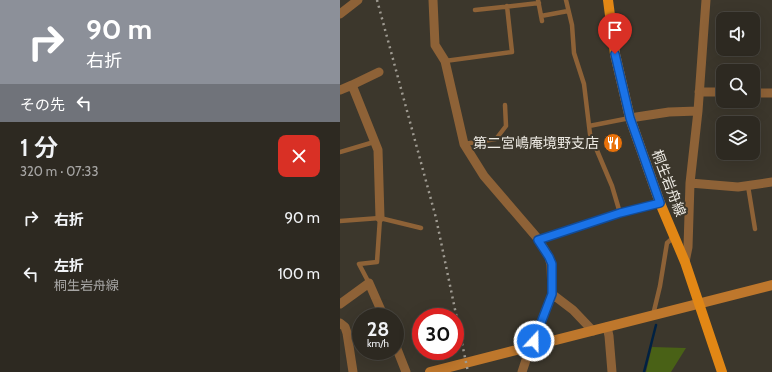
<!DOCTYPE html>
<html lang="ja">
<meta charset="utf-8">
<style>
:root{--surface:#2d2921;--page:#35312a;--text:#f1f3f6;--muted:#a7a6a5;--line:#48453f}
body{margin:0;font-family:Cabin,"Noto Sans JP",sans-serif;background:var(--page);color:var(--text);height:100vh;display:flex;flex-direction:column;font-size:15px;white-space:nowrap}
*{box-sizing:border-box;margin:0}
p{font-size:13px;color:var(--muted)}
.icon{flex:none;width:22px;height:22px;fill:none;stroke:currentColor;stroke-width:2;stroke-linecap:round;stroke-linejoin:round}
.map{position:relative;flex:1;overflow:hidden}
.side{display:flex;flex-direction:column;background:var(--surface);width:340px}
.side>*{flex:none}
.top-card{background:#8c9099;color:#fff;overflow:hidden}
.fabs{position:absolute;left:376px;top:12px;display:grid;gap:8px}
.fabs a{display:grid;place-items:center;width:44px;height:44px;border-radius:8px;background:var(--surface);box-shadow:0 4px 16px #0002,0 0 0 1px var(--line);font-size:20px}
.speed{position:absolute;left:12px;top:308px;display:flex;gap:8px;font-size:20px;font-weight:700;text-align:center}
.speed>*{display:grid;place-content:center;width:52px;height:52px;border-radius:50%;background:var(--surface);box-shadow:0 4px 16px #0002,0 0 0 1px var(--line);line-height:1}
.speed small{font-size:10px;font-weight:400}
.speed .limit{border:6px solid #d22;background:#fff;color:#111}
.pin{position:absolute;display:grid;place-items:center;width:34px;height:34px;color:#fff;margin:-41px -17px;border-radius:50% 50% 50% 0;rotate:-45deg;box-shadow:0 0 4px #0007}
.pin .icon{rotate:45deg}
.me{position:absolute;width:44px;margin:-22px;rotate:21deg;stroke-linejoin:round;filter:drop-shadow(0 0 3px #0008)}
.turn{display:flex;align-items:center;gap:14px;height:84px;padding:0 20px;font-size:18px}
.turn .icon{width:52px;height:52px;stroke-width:2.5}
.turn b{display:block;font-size:28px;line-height:34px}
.then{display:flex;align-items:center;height:38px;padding:0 20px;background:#0003;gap:8px;font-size:15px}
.round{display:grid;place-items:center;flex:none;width:42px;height:42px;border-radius:8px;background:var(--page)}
.headline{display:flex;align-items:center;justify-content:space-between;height:68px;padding:0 20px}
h1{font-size:24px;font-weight:600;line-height:30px}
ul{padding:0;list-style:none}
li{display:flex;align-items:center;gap:12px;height:56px;padding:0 20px}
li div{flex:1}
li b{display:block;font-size:15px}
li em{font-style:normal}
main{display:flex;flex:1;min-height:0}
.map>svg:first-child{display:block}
.green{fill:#496116}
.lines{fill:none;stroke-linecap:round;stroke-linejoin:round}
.stream{stroke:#002142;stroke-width:2.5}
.lane{stroke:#8e6237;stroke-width:4.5}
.street{stroke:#8e6237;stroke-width:9}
.secondary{stroke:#be772c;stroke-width:10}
.primary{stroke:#e28715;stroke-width:10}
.rail{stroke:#9f9b92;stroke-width:2.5;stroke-dasharray:2 4;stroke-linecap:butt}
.route-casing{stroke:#114b97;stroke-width:10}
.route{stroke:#1a73e8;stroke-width:7}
.labels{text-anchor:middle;stroke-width:4;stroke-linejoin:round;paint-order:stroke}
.poi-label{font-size:14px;fill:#edeae3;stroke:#3c372c;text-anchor:end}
.street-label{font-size:14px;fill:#edeae3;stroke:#3c372c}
</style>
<main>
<section class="side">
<div class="top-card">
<div class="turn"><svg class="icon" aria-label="right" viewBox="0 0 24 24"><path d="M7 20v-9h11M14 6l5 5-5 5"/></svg><div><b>90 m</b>右折</div></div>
<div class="then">その先<svg class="icon" aria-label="left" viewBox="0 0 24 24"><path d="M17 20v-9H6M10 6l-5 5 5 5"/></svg></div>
</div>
<div class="headline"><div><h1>1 分</h1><p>320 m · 07:33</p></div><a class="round" style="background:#d93025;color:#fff"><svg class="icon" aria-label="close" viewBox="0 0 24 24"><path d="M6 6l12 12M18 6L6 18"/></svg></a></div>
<ul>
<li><svg class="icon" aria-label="right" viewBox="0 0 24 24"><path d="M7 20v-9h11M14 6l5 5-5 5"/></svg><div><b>右折</b></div><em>90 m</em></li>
<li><svg class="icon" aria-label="left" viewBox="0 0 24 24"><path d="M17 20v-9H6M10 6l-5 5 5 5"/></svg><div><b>左折</b><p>桐生岩舟線</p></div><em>100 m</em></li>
</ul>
</section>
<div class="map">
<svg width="432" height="372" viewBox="0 0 432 372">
<rect width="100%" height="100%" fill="#3c372c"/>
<path class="green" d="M312 347 346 348 331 372H306Z"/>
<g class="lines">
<path class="stream" d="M304 372 316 325"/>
<path class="lane" d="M198 0 202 21
M226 0 232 25 234 53 244 84 250 134 272 186 280 213
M135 10 199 3
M201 16 228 11
M105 61 172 52 167 6
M249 126 290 118
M124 144 156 139 166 126 165 105
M0 152 34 142
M408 186 415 229
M0 221 40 218 81 228
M199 240 280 213 320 203
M29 283 19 264 37 262 40 218
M313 315 320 286 327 243 334 237"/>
<path class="street" d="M93 0 95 45 105 61 124 144 144 176 199 240 209 257 211 265 212 294 195 338 194 346
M0 14 18 0
M12 85 39 72
M0 90 12 85 38 150 40 218
M359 92H383
M413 93H432
M290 118 329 112 358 111
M350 183 398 187 432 182
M345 262 348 247 350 183 358 111 366 0
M212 294 233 310 253 331
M0 304 29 283 44 317
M0 323 5 327 7 333 13 372
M267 327 269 336 272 372
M55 344 66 372
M182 372 187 357V348"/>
<path class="secondary" d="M90 372 432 285"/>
<path class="primary" d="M268 0 275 54 290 118 320 203 345 262 382 372"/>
<path class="rail" d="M37 0 96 218 128 372"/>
</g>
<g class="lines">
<defs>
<path id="route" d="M194 341 212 294V264L209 257 198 240 280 213 320 203 290 118 275 54"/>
</defs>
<use href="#route" class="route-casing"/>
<use href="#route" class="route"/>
</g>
<defs>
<symbol id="restaurant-disc" viewBox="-11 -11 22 22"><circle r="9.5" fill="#e8710a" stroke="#3c372c"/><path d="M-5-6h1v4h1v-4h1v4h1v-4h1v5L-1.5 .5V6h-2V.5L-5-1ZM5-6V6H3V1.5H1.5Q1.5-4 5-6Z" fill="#fff"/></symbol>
</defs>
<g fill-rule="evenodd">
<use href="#restaurant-disc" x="262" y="132" width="22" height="22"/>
</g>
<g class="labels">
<g class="poi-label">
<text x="259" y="148">第二宮嶋庵境野支店</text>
</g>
<g class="street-label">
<text transform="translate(329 183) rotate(69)" y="5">桐生岩舟線</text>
</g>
</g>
</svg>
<div class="fabs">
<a><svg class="icon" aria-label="sound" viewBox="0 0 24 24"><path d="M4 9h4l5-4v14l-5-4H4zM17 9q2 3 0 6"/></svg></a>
<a><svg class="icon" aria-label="search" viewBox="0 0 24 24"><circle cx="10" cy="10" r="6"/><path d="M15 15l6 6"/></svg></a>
<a><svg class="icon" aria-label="layers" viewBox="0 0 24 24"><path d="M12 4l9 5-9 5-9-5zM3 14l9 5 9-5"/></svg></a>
</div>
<div class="speed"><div>28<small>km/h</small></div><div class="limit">30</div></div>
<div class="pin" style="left:275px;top:54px;background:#d93025"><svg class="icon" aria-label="arrive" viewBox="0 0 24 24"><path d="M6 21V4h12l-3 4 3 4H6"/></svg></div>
<svg class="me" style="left:194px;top:341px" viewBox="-20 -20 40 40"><circle r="17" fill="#1a73e8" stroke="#fff" stroke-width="3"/><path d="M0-11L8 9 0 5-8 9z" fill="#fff"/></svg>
</div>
</main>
